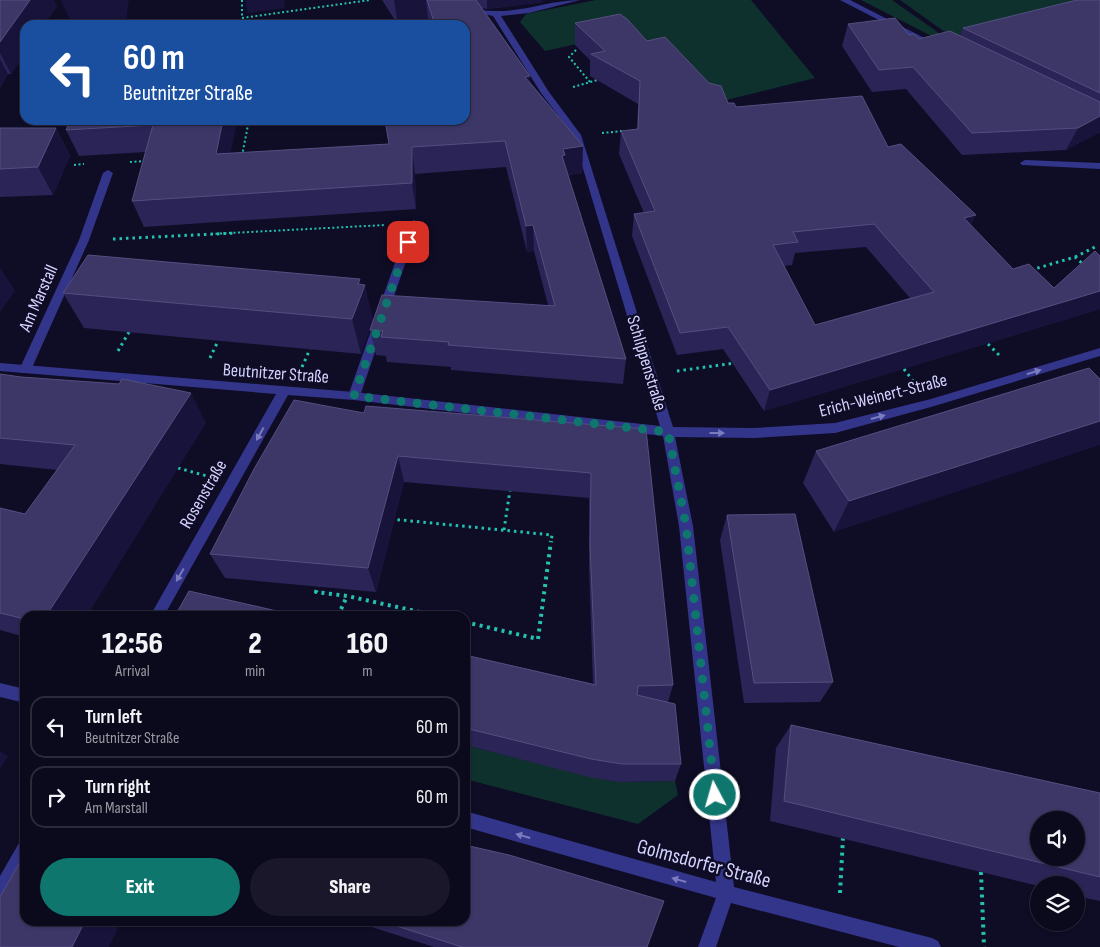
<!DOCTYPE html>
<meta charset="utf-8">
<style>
:root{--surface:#0b091c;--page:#191729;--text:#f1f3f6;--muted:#9a9aa3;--line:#2b2a3b;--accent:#0f766e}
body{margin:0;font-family:"Sofia Sans Condensed",sans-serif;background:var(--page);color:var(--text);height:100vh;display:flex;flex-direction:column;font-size:19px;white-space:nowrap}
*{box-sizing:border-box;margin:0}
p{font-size:16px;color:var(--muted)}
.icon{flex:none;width:28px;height:28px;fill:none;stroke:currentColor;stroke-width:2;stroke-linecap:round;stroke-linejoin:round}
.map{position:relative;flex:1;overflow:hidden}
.sheet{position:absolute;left:20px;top:611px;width:450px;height:315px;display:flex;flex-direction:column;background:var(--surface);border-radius:15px;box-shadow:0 1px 4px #0004,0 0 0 1px var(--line)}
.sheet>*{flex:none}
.banner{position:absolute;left:20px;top:20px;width:450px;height:105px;border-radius:15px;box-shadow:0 1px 4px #0004,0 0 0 1px var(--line);background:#1a4fa0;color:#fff;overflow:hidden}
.tools{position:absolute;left:1030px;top:811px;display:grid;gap:10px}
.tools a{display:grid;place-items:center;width:55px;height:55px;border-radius:50%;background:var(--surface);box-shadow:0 1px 4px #0004,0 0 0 1px var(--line);font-size:25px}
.pin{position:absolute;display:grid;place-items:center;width:42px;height:42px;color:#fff;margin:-21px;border-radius:10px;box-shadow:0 2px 8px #0006}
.me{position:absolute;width:55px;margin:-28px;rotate:354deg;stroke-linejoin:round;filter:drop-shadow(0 0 4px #0008)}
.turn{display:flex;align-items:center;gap:18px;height:105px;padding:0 20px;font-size:22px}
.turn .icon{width:65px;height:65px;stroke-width:2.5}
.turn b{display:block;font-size:35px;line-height:42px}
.eta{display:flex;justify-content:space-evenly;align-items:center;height:85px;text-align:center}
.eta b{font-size:30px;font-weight:800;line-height:35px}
.action{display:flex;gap:10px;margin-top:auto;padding:10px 20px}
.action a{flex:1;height:58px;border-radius:30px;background:var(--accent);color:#fff;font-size:20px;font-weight:800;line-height:58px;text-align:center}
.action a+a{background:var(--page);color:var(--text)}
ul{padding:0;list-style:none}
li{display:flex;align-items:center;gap:15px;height:62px;margin:0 10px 8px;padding:0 10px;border:2px solid var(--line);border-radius:15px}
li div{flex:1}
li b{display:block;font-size:19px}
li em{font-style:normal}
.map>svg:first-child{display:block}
.green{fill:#0f312d}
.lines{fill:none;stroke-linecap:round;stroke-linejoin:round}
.path-far2{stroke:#23c2ae;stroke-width:2;stroke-dasharray:2 2.5;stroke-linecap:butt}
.path-far1{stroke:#23c2ae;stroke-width:3;stroke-dasharray:2.5 4;stroke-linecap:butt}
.path{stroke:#23c2ae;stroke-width:4;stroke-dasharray:3 4.5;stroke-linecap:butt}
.service{fill:#33358a;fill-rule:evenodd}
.minor{fill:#33358a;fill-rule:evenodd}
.wall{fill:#2b2456;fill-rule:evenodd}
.shaded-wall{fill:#18133b}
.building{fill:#3d3768;stroke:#554f80;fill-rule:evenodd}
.oneway{fill:#7b7cbf}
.route{stroke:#0f766e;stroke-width:9;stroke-dasharray:0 16.2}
.labels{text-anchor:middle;stroke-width:5;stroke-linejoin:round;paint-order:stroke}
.street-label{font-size:18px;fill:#d4d2ff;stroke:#0f0c26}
.near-street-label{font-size:21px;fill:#d4d2ff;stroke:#0f0c26}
</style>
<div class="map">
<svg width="1100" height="947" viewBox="0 0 1100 947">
<rect width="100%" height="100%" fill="#0f0c26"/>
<path class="green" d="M596 0H751L815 78 698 107 622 34 545 51 520 22 526 14Z
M861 0H892L949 40V45Z
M900 0H1073L1082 6 1100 5 956 40Z
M465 745 593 777 618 782 675 781 678 795 638 824 465 779Z"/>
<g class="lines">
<path class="path-far2" d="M242 0V18L370 0
M576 50 569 57 590 82
M573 87 601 79
M602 133 623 131
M242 156 249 120
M130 162 146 161
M74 165 84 164
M211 234 386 225"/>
<path class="path-far1" d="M113 239 235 233
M1075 257 1095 247
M1031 270 1075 257 1084 265
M988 344 1000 356
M118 351 129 332
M210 358 218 341
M302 367 310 349
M904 369 913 381
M677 371 735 363
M178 468 207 476
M391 519 552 535 551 542
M504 530 510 490"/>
<path class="path" d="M319 583 316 592 347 596 438 616
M338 616 347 596
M465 622 538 639 551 541
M981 872 984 947
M840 893 843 838"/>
<path class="service" d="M1025 160 1100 163V169L1022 165 1020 163Z
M108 170 113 173 89 240 31 370 29 373H21L19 370 79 240 103 173Z
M414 220 419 223 360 396 358 399H350L348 396 409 223Z"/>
<path class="minor" d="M446 0C456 0 460 4 468 7 477 10 486 11 495 11 524 12 551 0 580 0L529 13 501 16 549 92 581 135 673 427 754 428 835 423 931 399 1100 348V356L931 407 835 433 754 438 675 437 693 526 734 887 932 938 938 941 941 947H899L731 903 716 947H698L716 898 465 827V811L716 882 679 526 663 436 354 400 288 395 164 616H150L276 394 0 371V363L354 392 660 426 573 135 541 93 493 16 461 9Z
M840 0H850L940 46 933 48Z
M0 683 25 689V703L0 697Z
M25 841V865L6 898 0 900V876L19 843Z"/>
</g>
<path class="wall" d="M0 0 57 6 44 25H25V54L11 74H8L0 88Z
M382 0H543V2L487 9 482 8 530 76V82L583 146 582 173 568 175 626 359 623 384 451 370V367L387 362 386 356 376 355 370 330 548 305 534 251 527 252 506 167 415 174 416 209 144 227 132 201 145 152 79 156 66 130 237 120 230 154 389 144 465 120V25H430L428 19 398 25Z
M1100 0V132L1066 150 962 155 906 89 872 92 842 46 848 24 909 35 919 39 960 36 963 28Z
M575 23 647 41 728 103 736 107 888 147 971 226 1013 269 1100 309 764 411 723 349 677 355 632 236 634 214 644 213 619 154 621 131 637 129 638 104 590 76V60L575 45ZM866 247 910 298 815 325 784 266 792 265 795 253Z
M0 128H56L70 156 53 195 0 197Z
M63 293 373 320 361 354 84 328Z
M0 374 206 423 25 616V637L0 630V508L25 514 57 470 0 464Z
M364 413 646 429 673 685 668 702 681 764 675 781 618 782 589 777 465 745V655L593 684 589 569V498L404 482 376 592 225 578 210 554Z
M914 422 834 532 803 483 816 451Z
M727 515 833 682 820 702 744 703 720 540Z
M791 725 1100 793V901L1076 896V885H1039V886L770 821 776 748Z
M353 921H465L647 947H434Z"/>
<path class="shaded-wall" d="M30 0H54L57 6 44 25H25V54L11 74 0 53V42Z
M61 0H129L126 21 88 25H72Z
M245 0H284L285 8 248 13Z
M394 0H426L428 19 398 25Z
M487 0H543V2L487 9Z
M0 59 8 74 0 88Z
M530 76V102L525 77Z
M1100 116V132L1066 150 1078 128Z
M223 120H237L225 181 216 154Z
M56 128 70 156 53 195 38 167Z
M583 146 582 173 564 175 562 182 563 149Z
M412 147 415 174 416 209 412 183Z
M976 215 966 237 964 218Z
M533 225 534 251 527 252 526 226Z
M0 267 15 291 0 312Z
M360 279 362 292 365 285 373 320 361 354 352 319 358 284Z
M1100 291V309L764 411 770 390Z
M191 393 206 423 87 616H46Z
M1100 421V445L834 532 849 501Z
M398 456 404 482 376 592 368 568Z
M0 751 8 756 0 769Z
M85 921H121L109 947H72Z"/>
<path class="building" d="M0 0H30L0 42Z
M427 0H476L530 76 525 77 583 146 563 149 565 155 562 156 626 359 448 345 449 342 381 337 383 331 370 330 382 295 555 306 533 225 526 226 505 141 412 147V183L132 201 153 125 66 130 70 120H223L216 154 389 144 385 120H465V25H435Z
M1077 0H1100V93L963 28Z
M620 14 627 19 647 41 665 37 709 83 721 86 728 103H734L736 107 862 96 888 147 901 144 976 215 964 218 1013 269 1029 264 1054 288 1095 251 1100 256V291L770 390 728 327 680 333 634 214 655 211 621 131 638 129 640 81 591 54 605 51 575 23ZM874 224 934 292 815 325 773 245 798 242 793 232Z
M895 18 909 35 914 34 919 39 950 31 1100 102V116L1078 128 972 133 913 67 879 70 848 24Z
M0 128H56L38 167 0 169Z
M88 255 360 279 358 284 365 285 352 319 63 293Z
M1089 368 1100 379V421L849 501 816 451Z
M0 374 21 377 119 384 122 379 191 393 46 616H25V619L0 613V508L25 514 75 445 0 438Z
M294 400 364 413 366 406 646 429 673 685 638 686 637 695 675 704 681 764H622L591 759 465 728V655L596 685 590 545 591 473 398 456 368 568 210 554 254 469Z
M795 514 833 682 754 683 727 515Z
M189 591 299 616H175Z
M791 725 1100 793V877L784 801ZM1039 820H1076V858H1039Z
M465 845 509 855 664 901 647 947H462L381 921H465Z
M25 853V921H85L72 947H0V897Z"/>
<defs><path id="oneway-solid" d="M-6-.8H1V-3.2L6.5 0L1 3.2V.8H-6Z" transform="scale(1.25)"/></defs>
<g class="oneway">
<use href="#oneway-solid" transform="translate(1034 372) rotate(-17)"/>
<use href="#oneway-solid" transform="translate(878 417) rotate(-15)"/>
<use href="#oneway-solid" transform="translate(717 433)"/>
<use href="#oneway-solid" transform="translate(260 434) rotate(119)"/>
<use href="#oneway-solid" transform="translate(180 575) rotate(120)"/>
<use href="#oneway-solid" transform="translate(523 836) rotate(-164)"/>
<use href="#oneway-solid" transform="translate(679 880) rotate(-164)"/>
</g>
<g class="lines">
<path class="route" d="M408 242 354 396 668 432 686 526 715 795"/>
</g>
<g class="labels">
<g class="street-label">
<text transform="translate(38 298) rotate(-66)" y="6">Am Marstall</text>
<text transform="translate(647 363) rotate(73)" y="6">Schlippenstraße</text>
<text transform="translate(276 373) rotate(4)" y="6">Beutnitzer Straße</text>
<text transform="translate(883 395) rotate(-14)" y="6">Erich-Weinert-Straße</text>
<text transform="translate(203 494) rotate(-60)" y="6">Rosenstraße</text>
</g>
<g class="near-street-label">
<text transform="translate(704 863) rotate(15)" y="7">Golmsdorfer Straße</text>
</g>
</g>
</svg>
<div class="tools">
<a><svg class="icon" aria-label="sound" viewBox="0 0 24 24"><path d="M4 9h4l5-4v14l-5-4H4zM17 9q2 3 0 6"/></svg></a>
<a><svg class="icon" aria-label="layers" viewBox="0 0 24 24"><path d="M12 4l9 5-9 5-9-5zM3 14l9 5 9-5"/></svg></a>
</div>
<div class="pin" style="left:408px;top:242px;background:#d93025"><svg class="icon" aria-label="arrive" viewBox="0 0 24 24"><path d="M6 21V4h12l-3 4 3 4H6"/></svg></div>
<svg class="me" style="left:715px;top:795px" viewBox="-20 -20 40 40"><circle r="17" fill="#0f766e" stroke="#fff" stroke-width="3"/><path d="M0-11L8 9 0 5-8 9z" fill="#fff"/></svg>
<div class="banner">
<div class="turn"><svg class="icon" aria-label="left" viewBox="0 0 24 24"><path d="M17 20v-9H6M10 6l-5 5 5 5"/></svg><div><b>60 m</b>Beutnitzer Straße</div></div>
</div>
<section class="sheet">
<div class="eta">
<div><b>12:56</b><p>Arrival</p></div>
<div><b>2</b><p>min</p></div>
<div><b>160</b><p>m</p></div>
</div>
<ul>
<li><svg class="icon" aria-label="left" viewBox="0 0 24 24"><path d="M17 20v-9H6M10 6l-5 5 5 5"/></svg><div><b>Turn left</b><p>Beutnitzer Straße</p></div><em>60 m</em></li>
<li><svg class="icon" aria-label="right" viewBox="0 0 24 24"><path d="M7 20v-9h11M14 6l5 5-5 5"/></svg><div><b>Turn right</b><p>Am Marstall</p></div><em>60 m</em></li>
</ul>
<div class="action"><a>Exit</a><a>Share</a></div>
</section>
</div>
